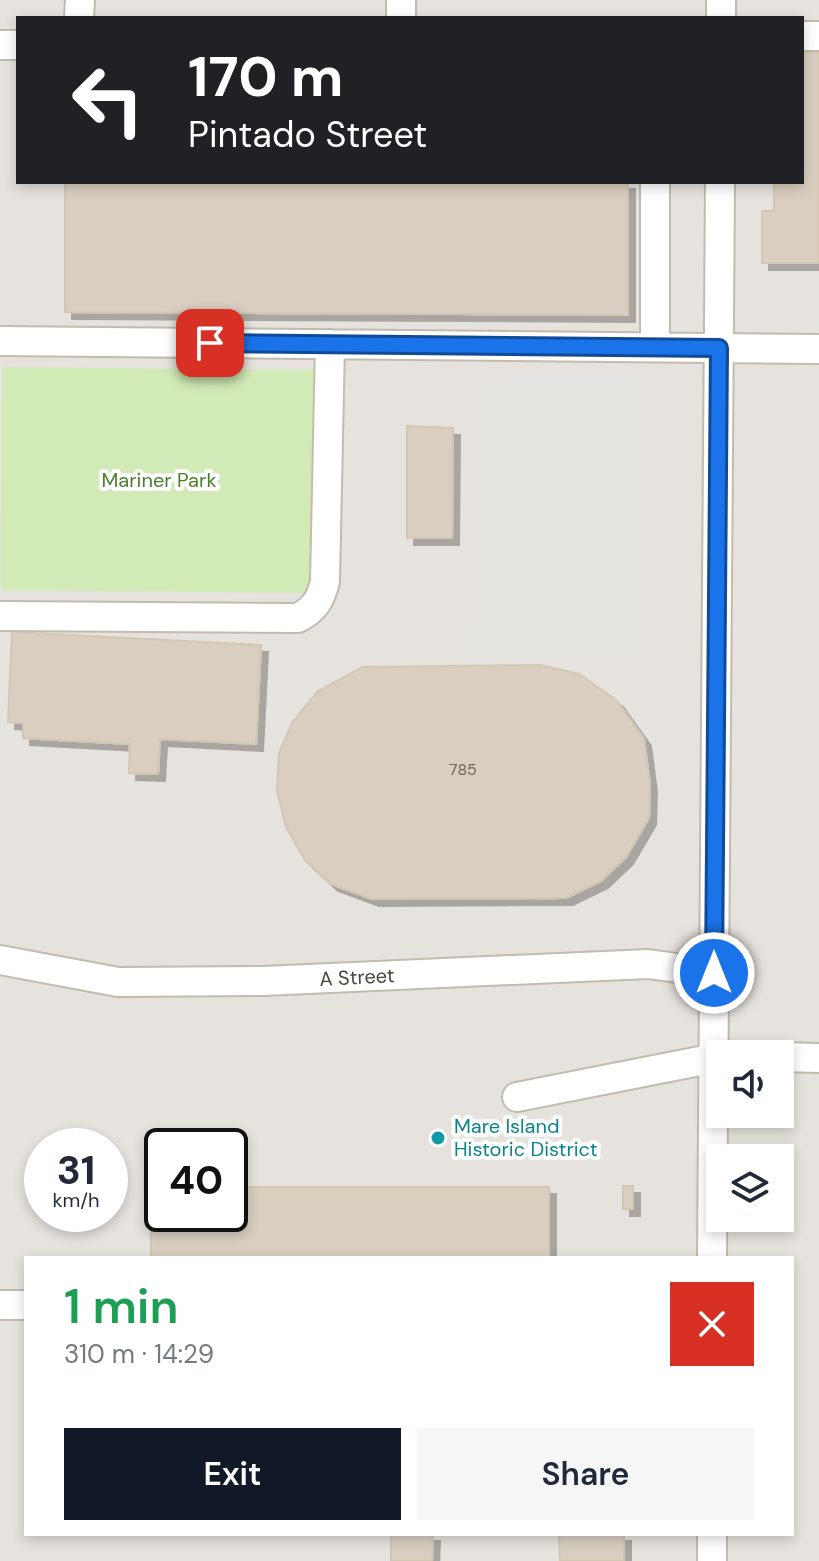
<!DOCTYPE html>
<meta charset="utf-8">
<style>
:root{--surface:#fff;--page:#f6f6f7;--text:#1f2937;--muted:#747a83;--accent:#111827}
body{margin:0;font-family:"DM Sans",sans-serif;background:var(--page);color:var(--text);height:100vh;display:flex;flex-direction:column;font-size:30px;white-space:nowrap}
*{box-sizing:border-box;margin:0}
p{font-size:26px;color:var(--muted)}
.icon{flex:none;width:44px;height:44px;fill:none;stroke:currentColor;stroke-width:2;stroke-linecap:round;stroke-linejoin:round}
.map{position:relative;flex:1;overflow:hidden}
.panel{position:absolute;left:24px;top:1256px;width:770px;height:280px;display:flex;flex-direction:column;background:var(--surface);border-radius:0px;box-shadow:0 4px 12px #0003}
.panel>*{flex:none}
.top-card{position:absolute;left:16px;top:16px;width:788px;height:168px;border-radius:0px;box-shadow:0 4px 12px #0003;background:#202124;color:#fff;overflow:hidden}
.fabs{position:absolute;left:706px;top:1040px;display:grid;gap:16px}
.fabs a{display:grid;place-items:center;width:88px;height:88px;border-radius:0px;background:var(--surface);box-shadow:0 4px 12px #0003;font-size:40px}
.speed{position:absolute;left:24px;top:1128px;display:flex;gap:16px;font-size:40px;font-weight:700;text-align:center}
.speed>*{display:grid;place-content:center;width:104px;height:104px;border-radius:50%;background:var(--surface);box-shadow:0 4px 12px #0003;line-height:1}
.speed small{font-size:20px;font-weight:400}
.speed .limit{border:4px solid #111;border-radius:12px;background:#fff;color:#111}
.pin{position:absolute;display:grid;place-items:center;width:68px;height:68px;color:#fff;margin:-34px;border-radius:16px;box-shadow:0 4px 12px #0006}
.me{position:absolute;width:88px;margin:-44px;rotate:0deg;stroke-linejoin:round;filter:drop-shadow(0 0 6px #0008)}
.turn{display:flex;align-items:center;gap:28px;height:168px;padding:0 40px;font-size:36px}
.turn .icon{width:104px;height:104px;stroke-width:2.5}
.turn b{display:block;font-size:56px;line-height:68px}
.round{display:grid;place-items:center;flex:none;width:84px;height:84px;border-radius:0px;background:var(--page)}
.headline{display:flex;align-items:center;justify-content:space-between;height:136px;padding:0 40px}
h1{font-size:48px;font-weight:600;line-height:60px;color:#1e9e55}
.primary-button{display:flex;gap:16px;margin-top:auto;padding:16px 40px}
.primary-button a{flex:1;height:92px;border-radius:0px;background:var(--accent);color:#fff;font-size:32px;font-weight:600;line-height:92px;text-align:center}
.primary-button a+a{background:var(--page);color:var(--text)}
.map>svg:first-child{display:block}
.industrial{fill:#e6e2dd;fill-rule:evenodd}
.green{fill:#d2eab5}
.parking{fill:#e5e3e0}
.building{fill:#d8cfc1;stroke:#d3c7b4;stroke-width:2;filter:url(#shadow)}
.lines{fill:none;stroke-linecap:round;stroke-linejoin:round}
.minor-casing{stroke:#c2bbae;stroke-width:32}
.minor{stroke:#fff;stroke-width:28}
.route-casing{stroke:#114b97;stroke-width:20}
.route{stroke:#1a73e8;stroke-width:14}
.culture-dot{fill:#0f9aa8;stroke:#fff;stroke-width:3}
.labels{text-anchor:middle;stroke-width:8;stroke-linejoin:round;paint-order:stroke}
.number-label{font-size:16px;fill:#6e675b}
.park-label{font-size:20px;fill:#4a7f2a;stroke:#fff}
.street-label{font-size:20px;fill:#4b4439;stroke:#fff}
.culture-label{font-size:20px;fill:#0d838f;stroke:#fff;text-anchor:start}
</style>
<div class="map">
<svg width="819" height="1561" viewBox="0 0 819 1561">
<defs>
<filter id="shadow"><feDropShadow dx="7" dy="7" stdDeviation="0" flood-color="#0004"/></filter>
</defs>
<rect width="100%" height="100%" fill="#f6f3ec"/>
<path class="industrial" d="M0 0H819V1561H0ZM18 18H802V182H18ZM720 1054H780V1114H720ZM42 1146H110V1214H42ZM162 1146H230V1214H162ZM720 1158H780V1218H720ZM26 1258H792V1534H26Z"/>
<path class="green" d="M2 367 316 370 315 593 1 590Z"/>
<path class="parking" d="M471 371 652 379 649 661 465 656Z"/>
<path class="building" d="M802 53H819V263H762V211H774V182H802Z
M65 182H628V315L65 312Z
M407 426 453 428 452 538H407Z
M12 632 261 645 256 744 160 739 158 774 129 773 130 744 23 738V723L8 722Z
M541 665 579 674 616 700 644 739 650 785 649 818 626 857 601 881 566 898 372 899 331 884 305 860 286 827 277 791 279 753 292 723 318 691 363 667Z
M623 1186H633V1209H623Z
M151 1187H162V1214H230V1187H549V1258H151Z
M391 1534H433L432 1561H391Z
M559 1534H624V1561H560Z"/>
<g class="lines">
<defs>
<path id="minor" d="M401 0V18
M79 18 80 0
M721 18V0
M802 36H819
M0 45H18
M655 182V347
M0 341 819 349
M0 616 298 618C315 609 321 599 325 581L330 344
M0 960 118 982 263 981 648 964 714 973
M780 1057 819 1058
M517 1097 720 1057
M712 1258 720 182
M0 1305H26
M712 1561V1534"/>
</defs>
<use href="#minor" class="minor-casing"/>
<use href="#minor" class="minor"/>
</g>
<g class="lines">
<defs>
<path id="route" d="M210 343 719 348 714 973"/>
</defs>
<use href="#route" class="route-casing"/>
<use href="#route" class="route"/>
</g>
<circle class="culture-dot" cx="438" cy="1138" r="8"/>
<g class="labels">
<g class="number-label">
<text x="463" y="775">785</text>
</g>
<g class="park-label">
<text x="159" y="487">Mariner Park</text>
</g>
<g class="street-label">
<text transform="translate(357 977) rotate(-3)" y="7">A Street</text>
</g>
<g class="culture-label">
<text x="454" y="1133">Mare Island<tspan x="454" dy="23">Historic District</tspan></text>
</g>
</g>
</svg>
<div class="fabs">
<a><svg class="icon" aria-label="sound" viewBox="0 0 24 24"><path d="M4 9h4l5-4v14l-5-4H4zM17 9q2 3 0 6"/></svg></a>
<a><svg class="icon" aria-label="layers" viewBox="0 0 24 24"><path d="M12 4l9 5-9 5-9-5zM3 14l9 5 9-5"/></svg></a>
</div>
<div class="speed"><div>31<small>km/h</small></div><div class="limit">40</div></div>
<div class="pin" style="left:210px;top:343px;background:#d93025"><svg class="icon" aria-label="arrive" viewBox="0 0 24 24"><path d="M6 21V4h12l-3 4 3 4H6"/></svg></div>
<svg class="me" style="left:714px;top:973px" viewBox="-20 -20 40 40"><circle r="17" fill="#1a73e8" stroke="#fff" stroke-width="3"/><path d="M0-11L8 9 0 5-8 9z" fill="#fff"/></svg>
<div class="top-card">
<div class="turn"><svg class="icon" aria-label="left" viewBox="0 0 24 24"><path d="M17 20v-9H6M10 6l-5 5 5 5"/></svg><div><b>170 m</b>Pintado Street</div></div>
</div>
<section class="panel">
<div class="headline"><div><h1>1 min</h1><p>310 m · 14:29</p></div><a class="round" style="background:#d93025;color:#fff"><svg class="icon" aria-label="close" viewBox="0 0 24 24"><path d="M6 6l12 12M18 6L6 18"/></svg></a></div>
<div class="primary-button"><a>Exit</a><a>Share</a></div>
</section>
</div>
